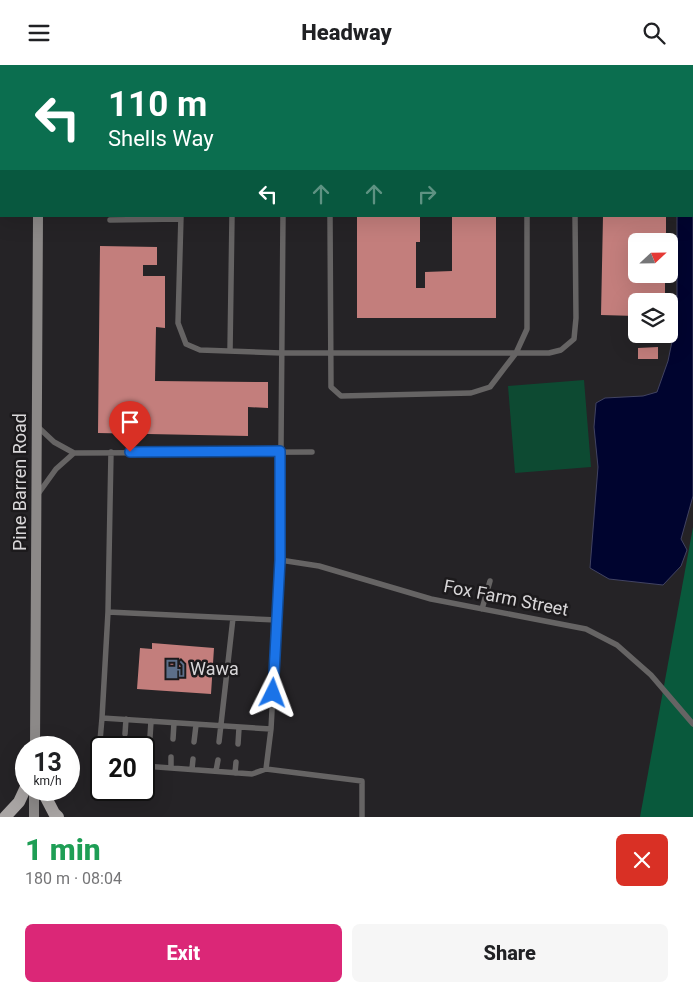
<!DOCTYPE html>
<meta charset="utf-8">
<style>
:root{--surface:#fff;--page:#f6f6f6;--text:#202124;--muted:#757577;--accent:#db2777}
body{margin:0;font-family:Roboto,sans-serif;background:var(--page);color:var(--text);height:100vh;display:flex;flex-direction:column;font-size:19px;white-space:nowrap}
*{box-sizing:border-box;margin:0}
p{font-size:16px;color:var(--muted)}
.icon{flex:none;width:28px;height:28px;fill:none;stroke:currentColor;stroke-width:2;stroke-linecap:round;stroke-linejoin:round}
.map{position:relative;height:752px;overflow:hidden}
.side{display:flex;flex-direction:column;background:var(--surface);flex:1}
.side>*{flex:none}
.banner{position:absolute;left:0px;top:0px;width:694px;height:152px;box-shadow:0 5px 20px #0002;background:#0b6e4f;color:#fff;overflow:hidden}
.needle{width:32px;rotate:68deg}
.controls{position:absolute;left:628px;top:168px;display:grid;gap:10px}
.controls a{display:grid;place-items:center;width:50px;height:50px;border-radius:8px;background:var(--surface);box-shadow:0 5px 20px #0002;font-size:25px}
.speed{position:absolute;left:15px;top:671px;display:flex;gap:10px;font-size:25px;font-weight:700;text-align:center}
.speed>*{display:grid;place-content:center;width:65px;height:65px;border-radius:50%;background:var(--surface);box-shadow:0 5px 20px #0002;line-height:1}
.speed small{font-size:12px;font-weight:400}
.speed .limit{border:2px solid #111;border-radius:8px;background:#fff;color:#111}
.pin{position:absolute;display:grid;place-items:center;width:42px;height:42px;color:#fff;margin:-51px -21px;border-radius:50% 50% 50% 0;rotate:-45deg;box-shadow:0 0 5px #0007}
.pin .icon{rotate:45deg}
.me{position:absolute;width:55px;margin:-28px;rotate:3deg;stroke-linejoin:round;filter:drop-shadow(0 0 4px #0008)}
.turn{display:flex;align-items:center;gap:18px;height:105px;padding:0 25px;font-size:22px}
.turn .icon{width:65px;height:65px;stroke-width:2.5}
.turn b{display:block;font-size:35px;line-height:42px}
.lanes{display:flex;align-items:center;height:48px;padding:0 25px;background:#0003;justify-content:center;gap:25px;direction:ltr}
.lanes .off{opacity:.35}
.round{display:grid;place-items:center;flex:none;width:52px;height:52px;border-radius:8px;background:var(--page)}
.overview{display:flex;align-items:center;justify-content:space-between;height:85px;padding:0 25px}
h1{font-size:30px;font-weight:800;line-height:38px;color:#1e9e55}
.cta{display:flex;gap:10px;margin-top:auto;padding:10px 25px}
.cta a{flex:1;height:58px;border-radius:8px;background:var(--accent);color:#fff;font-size:20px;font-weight:800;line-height:58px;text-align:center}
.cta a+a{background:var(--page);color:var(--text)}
header{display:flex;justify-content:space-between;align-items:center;height:65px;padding:0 25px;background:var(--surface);font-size:22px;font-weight:800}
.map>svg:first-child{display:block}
.green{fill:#0d4a32}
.forest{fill:#09593c}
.water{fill:#00042f;stroke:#414362}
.building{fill:#c37e7c}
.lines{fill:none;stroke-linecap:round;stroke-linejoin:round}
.lane{stroke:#666464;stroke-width:5.5}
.secondary{stroke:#8c8988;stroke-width:10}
.primary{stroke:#a9a5a4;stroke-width:12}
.route-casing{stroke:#114b97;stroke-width:12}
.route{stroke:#1a73e8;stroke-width:9}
.labels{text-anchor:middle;stroke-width:5;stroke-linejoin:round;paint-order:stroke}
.street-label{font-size:18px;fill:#d9d7d9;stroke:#1c1a1c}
.poi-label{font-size:18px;fill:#d9d7d9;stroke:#1c1a1c;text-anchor:start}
</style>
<header><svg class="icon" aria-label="menu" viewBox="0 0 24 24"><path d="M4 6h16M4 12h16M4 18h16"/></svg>Headway<svg class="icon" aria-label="search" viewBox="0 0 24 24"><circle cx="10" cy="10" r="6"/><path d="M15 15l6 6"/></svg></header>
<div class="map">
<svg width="693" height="752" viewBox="0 0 693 752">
<rect width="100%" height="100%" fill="#252326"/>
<path class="green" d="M584 315 591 402 515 408 508 321Z"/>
<path class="forest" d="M693 462V752H640Z"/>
<path class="water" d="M612 0H693V431L681 474 687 485 681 501 663 520 609 514 590 503 598 402 594 362 596 338 605 333 643 331 657 327 668 296 675 262 677 241V151H692V1H612Z"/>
<path class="building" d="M357 151H420V177H416V223H425V207L452 206V151H496V253H357Z
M603 151H666V176H636V209H665V236H636V251L601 250Z
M100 181 157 182V200H143V211H165V263L156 262 155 316 268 317V343L248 342V371L98 368Z
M658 282V294H638V283Z
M152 578 214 583 211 629 137 624 140 583 152 584Z"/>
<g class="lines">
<path class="lane" d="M282 0V1
M527 0V1
M331 1V0
M575 1V0
M181 151 178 258 186 279 200 285 281 288H549L561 285 574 274 576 253 575 151
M330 151 331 322 341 331 471 328 490 322 516 288 527 264V151
M110 155 181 154
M230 286 232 151
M37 361 54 377 74 388 312 387
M111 387 108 547 102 653 271 664
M38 429 56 404 74 388
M280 495 283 151
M482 544 490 516
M108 547 277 555
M125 669 126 654
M150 672 151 656
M173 674 174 658
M194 677 196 660
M219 677 233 553
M238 679 239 663
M101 691 99 687 102 653
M144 701 252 709 266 704
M146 702 148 690
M171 703V692
M192 704 193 694
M216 706 218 695
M235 708 236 697
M362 752V716L266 704 271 664 280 495 319 501 431 534 586 564 617 580 651 610 693 659"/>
<path class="secondary" d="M39 1V0
M35 682 38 151
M34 752V725"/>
<path class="primary" d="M42 725 54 748 58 752
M5 752 19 737 26 722"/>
</g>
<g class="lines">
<defs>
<path id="route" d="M130 387 280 386V495L273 628"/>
</defs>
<use href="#route" class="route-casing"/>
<use href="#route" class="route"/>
</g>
<defs>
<symbol id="fuel-bare" viewBox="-9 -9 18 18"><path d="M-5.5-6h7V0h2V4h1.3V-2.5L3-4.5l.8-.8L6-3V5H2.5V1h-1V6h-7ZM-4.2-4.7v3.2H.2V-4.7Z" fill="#5c6f8a" stroke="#1c1a1c" stroke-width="2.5" paint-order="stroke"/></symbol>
</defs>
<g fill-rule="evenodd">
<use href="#fuel-bare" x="161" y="590" width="28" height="28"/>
</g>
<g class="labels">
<g class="street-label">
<text transform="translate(20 417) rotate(-90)" y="6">Pine Barren Road</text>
<text transform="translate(506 533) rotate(11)" y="6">Fox Farm Street</text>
</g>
<g class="poi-label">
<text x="190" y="610">Wawa</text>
</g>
</g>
</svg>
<div class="controls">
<a><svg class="needle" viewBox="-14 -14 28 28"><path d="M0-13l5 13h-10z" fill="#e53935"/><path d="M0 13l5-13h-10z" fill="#757577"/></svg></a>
<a><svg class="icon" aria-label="layers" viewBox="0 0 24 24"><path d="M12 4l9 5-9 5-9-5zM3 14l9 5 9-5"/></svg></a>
</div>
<div class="speed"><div>13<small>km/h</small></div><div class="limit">20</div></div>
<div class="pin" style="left:130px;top:387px;background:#d93025"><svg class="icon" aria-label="arrive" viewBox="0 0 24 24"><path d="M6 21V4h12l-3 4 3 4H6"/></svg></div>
<svg class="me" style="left:273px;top:628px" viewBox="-20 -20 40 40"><path d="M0-17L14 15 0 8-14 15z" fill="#1a73e8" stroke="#fff" stroke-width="4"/></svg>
<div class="banner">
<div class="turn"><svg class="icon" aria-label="left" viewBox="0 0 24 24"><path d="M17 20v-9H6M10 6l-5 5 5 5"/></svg><div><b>110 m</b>Shells Way</div></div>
<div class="lanes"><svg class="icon" aria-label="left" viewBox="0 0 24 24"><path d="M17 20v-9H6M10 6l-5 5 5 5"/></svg><svg class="icon off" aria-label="ahead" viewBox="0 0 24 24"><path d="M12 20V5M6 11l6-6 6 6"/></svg><svg class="icon off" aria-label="ahead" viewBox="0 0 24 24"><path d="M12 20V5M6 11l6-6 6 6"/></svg><svg class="icon off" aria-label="right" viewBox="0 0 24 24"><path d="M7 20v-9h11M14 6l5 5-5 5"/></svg></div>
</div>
</div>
<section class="side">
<div class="overview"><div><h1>1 min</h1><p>180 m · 08:04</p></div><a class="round" style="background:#d93025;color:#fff"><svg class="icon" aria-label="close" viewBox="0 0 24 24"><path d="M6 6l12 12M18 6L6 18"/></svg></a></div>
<div class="cta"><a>Exit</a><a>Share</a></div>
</section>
